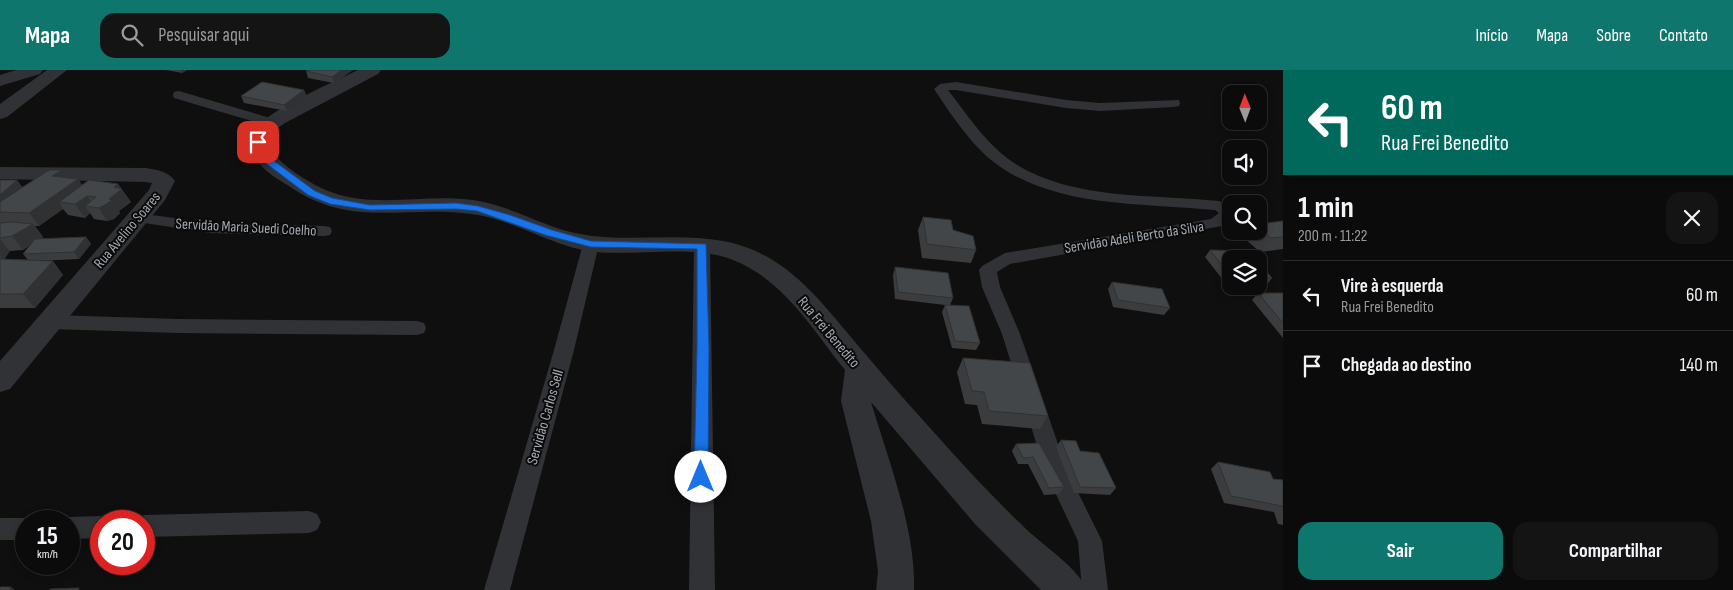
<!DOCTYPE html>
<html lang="pt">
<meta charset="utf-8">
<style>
:root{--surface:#0b0b0c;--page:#141415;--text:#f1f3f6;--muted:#9a9b9d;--line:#2b2b2d;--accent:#0f766e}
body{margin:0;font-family:"Sofia Sans Condensed",sans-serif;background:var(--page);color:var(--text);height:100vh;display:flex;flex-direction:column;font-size:19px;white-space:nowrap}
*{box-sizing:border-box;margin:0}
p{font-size:16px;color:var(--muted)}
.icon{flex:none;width:28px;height:28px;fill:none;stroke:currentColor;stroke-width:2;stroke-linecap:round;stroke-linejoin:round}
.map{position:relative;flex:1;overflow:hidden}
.details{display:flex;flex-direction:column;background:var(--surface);width:450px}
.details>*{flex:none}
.banner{background:#00695c;color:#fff;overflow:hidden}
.needle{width:32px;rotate:359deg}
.fabs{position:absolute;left:1222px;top:15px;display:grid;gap:10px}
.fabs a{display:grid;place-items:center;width:45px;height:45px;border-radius:10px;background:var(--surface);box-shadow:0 2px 8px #0003,0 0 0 1px var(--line);font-size:25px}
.speed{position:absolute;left:15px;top:440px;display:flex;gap:10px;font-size:25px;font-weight:700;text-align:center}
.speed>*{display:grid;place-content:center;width:65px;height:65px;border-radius:50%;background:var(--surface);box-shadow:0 2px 8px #0003,0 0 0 1px var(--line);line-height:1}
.speed small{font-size:12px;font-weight:400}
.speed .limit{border:8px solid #d22;background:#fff;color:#111}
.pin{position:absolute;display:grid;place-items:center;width:42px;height:42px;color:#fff;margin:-21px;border-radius:10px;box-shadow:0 2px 8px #0006}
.me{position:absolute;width:55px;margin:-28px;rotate:0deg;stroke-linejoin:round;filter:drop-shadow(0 0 4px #0008)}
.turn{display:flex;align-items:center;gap:18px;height:105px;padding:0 15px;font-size:22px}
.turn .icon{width:65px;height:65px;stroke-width:2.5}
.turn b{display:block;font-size:35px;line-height:42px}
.round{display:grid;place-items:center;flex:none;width:52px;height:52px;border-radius:15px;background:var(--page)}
.head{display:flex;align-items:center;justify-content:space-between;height:85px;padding:0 15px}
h1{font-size:30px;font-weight:700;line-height:38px}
.action{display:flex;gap:10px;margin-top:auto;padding:10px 15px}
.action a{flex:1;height:58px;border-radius:15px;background:var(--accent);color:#fff;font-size:20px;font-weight:700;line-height:58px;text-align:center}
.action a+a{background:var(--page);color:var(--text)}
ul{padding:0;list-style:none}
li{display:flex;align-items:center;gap:15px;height:70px;padding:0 15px;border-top:1px solid var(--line)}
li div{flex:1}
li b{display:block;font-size:19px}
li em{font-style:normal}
header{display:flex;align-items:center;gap:30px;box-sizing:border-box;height:70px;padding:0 25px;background:var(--accent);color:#fff}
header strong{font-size:24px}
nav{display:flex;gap:28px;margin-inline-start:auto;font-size:18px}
.search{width:350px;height:45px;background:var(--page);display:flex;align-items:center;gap:12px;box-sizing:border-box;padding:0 18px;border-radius:15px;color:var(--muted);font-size:19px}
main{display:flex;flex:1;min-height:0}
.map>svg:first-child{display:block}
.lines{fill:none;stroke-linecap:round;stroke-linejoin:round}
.lane{fill:#313235;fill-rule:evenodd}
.street{fill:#313235;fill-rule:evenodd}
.wall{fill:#3a3c3e;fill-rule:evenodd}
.shaded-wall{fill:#2f3132}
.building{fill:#434648;stroke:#2f3132}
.route{fill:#1a73e8;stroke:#114b97}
.labels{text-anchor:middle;stroke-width:4;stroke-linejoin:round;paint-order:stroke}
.street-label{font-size:15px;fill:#a2a9af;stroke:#0a0a0b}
</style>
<header>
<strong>Mapa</strong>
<div class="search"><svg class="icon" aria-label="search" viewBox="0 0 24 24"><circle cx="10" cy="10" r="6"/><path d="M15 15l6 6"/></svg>Pesquisar aqui</div>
<nav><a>Início</a><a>Mapa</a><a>Sobre</a><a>Contato</a></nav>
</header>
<main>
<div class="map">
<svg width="1283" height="520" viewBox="0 0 1283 520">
<rect width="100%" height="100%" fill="#0f0f10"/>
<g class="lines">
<path class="lane" d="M956 12 1066 30 1100 33 1179 30 1180 33 1179 36 1174 37 1100 41 1066 38 956 20H948C965 42 981 66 1002 84 1058 131 1150 124 1219 131L1231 137V150L1222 156 1010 194 997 202 1000 217 1020 264 1067 400 1102 471 1108 520H1082L1078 471 1045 401 1002 264 982 217 979 200 982 196 1005 183 1211 149 1219 143 1215 140 1201 139C1132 133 1052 136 995 93 970 74 951 44 934 19L940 14Z
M179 21 277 50 279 53 272 57 174 28 173 25 174 22Z
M137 143 211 153 324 156 330 157 332 161 330 165 324 166 211 163 131 151 129 148 131 145Z
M591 169 597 170 599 174 574 280 510 520H484L554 280 583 174 585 170Z
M702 171 708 172 710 176 715 520H689L694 176 696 172Z
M51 245 179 249 417 251 424 253 426 258 424 263 417 265 179 263 51 259 44 257 42 252 44 247Z
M309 441 317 444 321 452 317 460 309 463 144 467V451H134L136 448 144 445Z
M101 446 110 451H101V468L69 469V451H60L69 447Z
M0 448H26L34 451H26V470H0Z"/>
<path class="street" d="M16 0H43L40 4 0 16V5Z
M47 0H67L7 47 0 49V34Z
M358 0H381L378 4 285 53C280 57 272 61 270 67 263 86 307 111 321 118 370 141 422 123 473 130 510 135 543 157 580 164 627 173 676 162 723 171 790 183 825 238 867 286 893 317 921 348 948 378 973 406 999 433 1026 459 1045 477 1077 497 1087 520H1041L975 454 871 332C888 389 916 460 914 520H876L878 501 871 451 841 331 845 300C813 260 784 210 733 190 693 174 639 186 595 182 551 177 514 149 471 144 404 135 350 159 289 116 279 110 267 103 260 94 253 86 246 74 251 64 262 42 334 12 358 0Z
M0 97 146 98C157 100 168 101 175 111L165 130 10 319 0 322V291L149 120 152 113 146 112 0 109Z"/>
</g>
<path class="wall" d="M166 0H187L182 3Z
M353 0 334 13 308 8 306 1Z
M304 20 307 27 287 41 244 33 241 26Z
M62 100 68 108 78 109 82 115 118 114 131 132 119 141 120 143 114 149 107 151 94 149 90 143 85 148 68 145 63 139 39 156H35L43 167 41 169 86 167 91 174 79 189 36 191H53L63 205 35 238H0V110H17L22 117ZM30 175 23 184 28 190 4 189 10 181 23 180Z
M923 147 953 160 976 180 971 193 922 188 918 160Z
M1283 151V179L1260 182 1244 168 1249 161H1259V154Z
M1210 180 1231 189V215H1227L1205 187Z
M1259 193 1272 208 1266 216 1259 215Z
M895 197 953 228 950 235 980 273 976 280 952 278 942 242 945 235 895 229 893 205Z
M1112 212 1170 238 1164 245 1113 237 1108 219Z
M1258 223H1283V268L1252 230Z
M963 288 1048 346 1040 359 982 354 977 335 965 334 957 302Z
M1061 370 1080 381 1116 418 1110 425 1074 423 1056 377Z
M1039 373 1064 417 1059 424 1044 425 1028 394H1018L1012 381 1016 374Z
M1218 392 1273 409 1283 410V455L1278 454 1274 442 1224 433 1211 399Z"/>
<path class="shaded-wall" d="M180 0H187L182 3Z
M342 0H353L334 13 332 7Z
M304 20 307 27 287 41 284 35Z
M62 100 71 113 52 106Z
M78 109 87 122 59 132 63 139 39 156 29 143Z
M17 110 22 117 0 138V125Z
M118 114 131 132 119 141 120 143 114 149 107 151 99 138 109 129 114 117Z
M87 126 95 137 85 136 90 143 85 148 75 134Z
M33 154 43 167 23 180 12 166Z
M86 167 91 174 79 189 74 182Z
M0 169 10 181 3 191 0 186Z
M53 191 63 205 35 238 23 224Z
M11 517 15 520H9Z"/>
<path class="building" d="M308 0H342L332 7 306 1Z
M262 12 304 20 284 35 241 26Z
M49 100H62L52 106 78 109 29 143 0 142V132Z
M0 110H17L0 125Z
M89 110 118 114 114 117 122 119 109 129 112 130 105 135 99 138 85 136 96 127 87 126 75 134 59 132Z
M923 147 951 150 953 160 973 166 976 180 927 174Z
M1283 151V167L1271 168 1259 158V154Z
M12 152 33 154 12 166 0 168V153Z
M86 167 74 182 23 184 35 169Z
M1210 180 1249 181 1255 189H1231V206Z
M0 189 53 191 23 224H0Z
M1259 193 1272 208H1259Z
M895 197 948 203 953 228 898 222Z
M1112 212 1162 219 1170 238 1118 230Z
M1258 223H1283V253Z
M945 235 969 236 980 273 955 271Z
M963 288 1030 293 1048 346 989 341 984 322 972 321Z
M1061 370 1076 371 1080 381 1099 383 1116 418 1080 417Z
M1039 373 1064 417 1049 418 1033 387 1023 388 1016 374Z
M1218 392 1270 402 1273 409 1283 410V438L1282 436 1231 426Z
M0 517H11L9 520H0Z
M79 518 78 520H50V519Z"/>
<path class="route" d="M255 71H261L270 88 315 121 332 128 370 135 456 133 478 136 510 145 552 160 591 171 706 174 709 278 708 407 706 412 701 413 696 412 694 407 697 278V179L591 177 545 165 477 141 456 139 370 140 330 134 308 125 263 91 254 72Z"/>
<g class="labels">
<g class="street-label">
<text transform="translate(246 157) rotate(3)" y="5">Servidão Maria Suedi Coelho</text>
<text transform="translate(127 160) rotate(-50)" y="5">Rua Avelino Soares</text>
<text transform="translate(1134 167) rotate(-9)" y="5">Servidão Adeli Berto da Silva</text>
<text transform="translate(829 262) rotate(50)" y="5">Rua Frei Benedito</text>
<text transform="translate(545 347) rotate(-74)" y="5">Servidão Carlos Sell</text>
</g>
</g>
</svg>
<div class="fabs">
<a><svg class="needle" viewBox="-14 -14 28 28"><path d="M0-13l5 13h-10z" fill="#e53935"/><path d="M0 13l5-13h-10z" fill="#9a9b9d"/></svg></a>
<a><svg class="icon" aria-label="sound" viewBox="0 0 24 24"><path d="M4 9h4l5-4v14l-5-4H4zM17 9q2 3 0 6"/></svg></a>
<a><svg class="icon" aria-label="search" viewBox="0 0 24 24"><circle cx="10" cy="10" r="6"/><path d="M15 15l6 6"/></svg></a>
<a><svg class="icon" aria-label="layers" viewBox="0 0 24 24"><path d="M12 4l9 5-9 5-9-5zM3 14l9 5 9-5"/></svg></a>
</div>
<div class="speed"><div>15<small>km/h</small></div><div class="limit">20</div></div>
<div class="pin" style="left:258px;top:72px;background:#d93025"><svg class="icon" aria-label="arrive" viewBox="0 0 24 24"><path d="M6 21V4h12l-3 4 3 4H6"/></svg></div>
<svg class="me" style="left:701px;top:407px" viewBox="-20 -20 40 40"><circle r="19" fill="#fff"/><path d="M0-13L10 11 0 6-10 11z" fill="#1a73e8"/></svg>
</div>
<section class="details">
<div class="banner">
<div class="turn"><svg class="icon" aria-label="left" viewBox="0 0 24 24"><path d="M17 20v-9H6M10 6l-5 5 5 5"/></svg><div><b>60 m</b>Rua Frei Benedito</div></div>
</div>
<div class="head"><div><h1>1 min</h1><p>200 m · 11:22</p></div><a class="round"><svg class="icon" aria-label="close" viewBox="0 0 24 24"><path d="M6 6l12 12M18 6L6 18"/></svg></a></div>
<ul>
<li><svg class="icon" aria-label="left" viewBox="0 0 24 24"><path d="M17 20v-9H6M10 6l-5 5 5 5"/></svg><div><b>Vire à esquerda</b><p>Rua Frei Benedito</p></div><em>60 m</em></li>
<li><svg class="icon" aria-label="arrive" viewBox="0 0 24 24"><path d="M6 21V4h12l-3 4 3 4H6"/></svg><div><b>Chegada ao destino</b></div><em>140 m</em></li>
</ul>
<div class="action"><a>Sair</a><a>Compartilhar</a></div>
</section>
</main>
